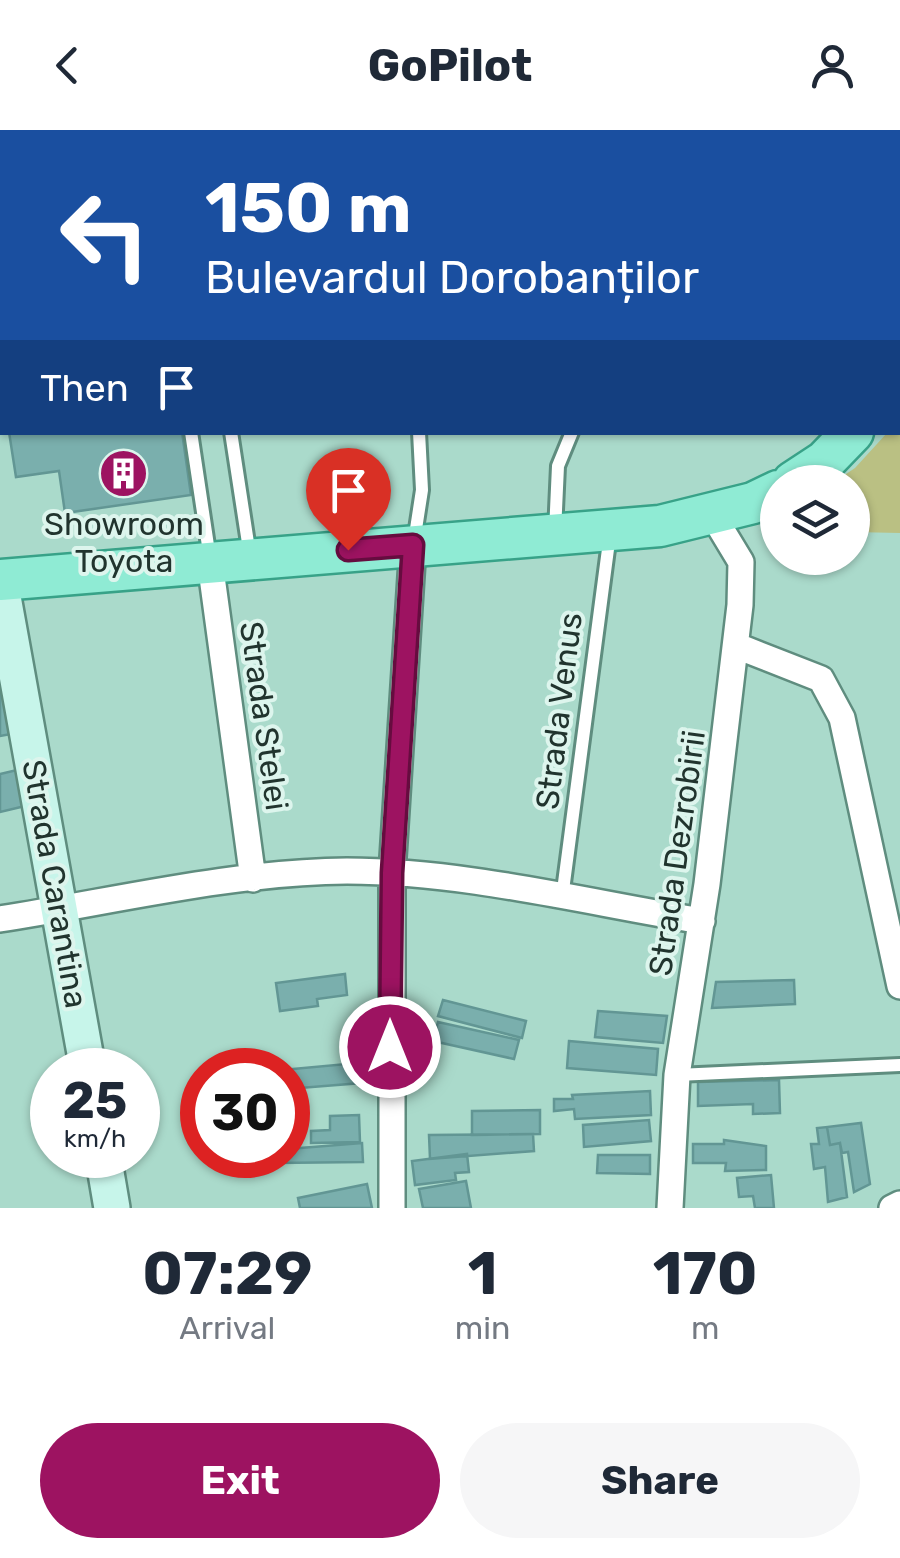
<!DOCTYPE html>
<meta charset="utf-8">
<style>
:root{--surface:#fff;--page:#f6f6f7;--text:#1f2937;--muted:#747a83;--accent:#9d1361}
body{margin:0;font-family:Rubik,sans-serif;background:var(--page);color:var(--text);height:100vh;display:flex;flex-direction:column;font-size:38px;white-space:nowrap}
*{box-sizing:border-box;margin:0}
p{font-size:32px;color:var(--muted)}
.icon{flex:none;width:55px;height:55px;fill:none;stroke:currentColor;stroke-width:2;stroke-linecap:round;stroke-linejoin:round}
.map{position:relative;height:1078px;overflow:hidden}
.panel{display:flex;flex-direction:column;background:var(--surface);flex:1}
.panel>*{flex:none}
.hud{position:absolute;left:0px;top:0px;width:900px;height:305px;box-shadow:0 2px 8px #0004;background:#1a4fa0;color:#fff;overflow:hidden}
.tools{position:absolute;left:760px;top:335px;display:grid;gap:20px}
.tools a{display:grid;place-items:center;width:110px;height:110px;border-radius:50%;background:var(--surface);box-shadow:0 2px 8px #0004;font-size:50px}
.speed{position:absolute;left:30px;top:918px;display:flex;gap:20px;font-size:50px;font-weight:700;text-align:center}
.speed>*{display:grid;place-content:center;width:130px;height:130px;border-radius:50%;background:var(--surface);box-shadow:0 2px 8px #0004;line-height:1}
.speed small{font-size:25px;font-weight:400}
.speed .limit{border:15px solid #d22;background:#fff;color:#111}
.pin{position:absolute;display:grid;place-items:center;width:85px;height:85px;color:#fff;margin:-102px -42px;border-radius:50% 50% 50% 0;rotate:-45deg;box-shadow:0 0 10px #0007}
.pin .icon{rotate:45deg}
.me{position:absolute;width:110px;margin:-55px;rotate:0deg;stroke-linejoin:round;filter:drop-shadow(0 0 8px #0008)}
.turn{display:flex;align-items:center;gap:35px;height:210px;padding:0 40px;font-size:45px}
.turn .icon{width:130px;height:130px;stroke-width:2.5}
.turn b{display:block;font-size:70px;line-height:85px}
.then{display:flex;align-items:center;height:95px;padding:0 40px;background:#0003;gap:20px;font-size:38px}
.eta{display:flex;justify-content:space-evenly;align-items:center;height:170px;text-align:center}
.eta b{font-size:60px;font-weight:700;line-height:70px}
.cta{display:flex;gap:20px;margin-top:auto;padding:20px 40px}
.cta a{flex:1;height:115px;border-radius:60px;background:var(--accent);color:#fff;font-size:40px;font-weight:700;line-height:115px;text-align:center}
.cta a+a{background:var(--page);color:var(--text)}
header{display:flex;justify-content:space-between;align-items:center;height:130px;padding:0 40px;background:var(--surface);font-size:45px;font-weight:700}
.map>svg:first-child{display:block}
.green{fill:#bac083}
.building{fill:#7aafad;stroke:#629694;stroke-width:2.5}
.lines{fill:none;stroke-linecap:round;stroke-linejoin:round}
.lane-casing{stroke:#5f8d7f;stroke-width:18}
.street-casing{stroke:#5f8d7f;stroke-width:30}
.secondary-casing{stroke:#5f8d7f;stroke-width:40}
.primary-casing{stroke:#38a288;stroke-width:45}
.lane{stroke:#fff;stroke-width:12}
.street{stroke:#fff;stroke-width:25}
.secondary{stroke:#c7f5ea;stroke-width:35}
.primary{stroke:#8febd4;stroke-width:40}
.route-casing{stroke:#660c3f;stroke-width:25}
.route{stroke:#9d1361;stroke-width:18}
.labels{text-anchor:middle;stroke-width:8;stroke-linejoin:round;paint-order:stroke}
.poi-label{font-size:32px;fill:#21342e;stroke:#ddf5ed}
.street-label{font-size:32px;fill:#21342e;stroke:#ddf5ed}
</style>
<header><svg class="icon" aria-label="back" viewBox="0 0 24 24"><path d="M15 5l-7 7 7 7"/></svg>GoPilot<svg class="icon" aria-label="person" viewBox="0 0 24 24"><circle cx="12" cy="8" r="4"/><path d="M4 21q1-7 8-7t8 7"/></svg></header>
<div class="map">
<svg width="900" height="1078" viewBox="0 0 900 1078">
<rect width="100%" height="100%" fill="#aadacb"/>
<path class="green" d="M900 282V403L853 402 852 352H834L855 338 887 303 898 302Z"/>
<path class="building" d="M0 163H2V254L0 237Z
M9 302H182L191 365 65 383 59 341 16 347Z
M0 546 11 604 0 606Z
M17 640 25 676 0 682V644Z
M345 844 347 865 317 869 318 876 280 881 276 853Z
M794 850 795 874 712 878 716 852Z
M443 870 526 891 522 908 438 886Z
M598 881 667 886 663 913 595 907Z
M438 892 519 910 514 929 433 911Z
M569 911 658 919 656 945 567 938Z
M357 933 361 953 288 959V940H282Z
M779 950 780 983 753 984V974L698 976V952Z
M650 961 651 985 575 989 574 979 554 981V969H573L572 965Z
M540 980V1004L472 1005V981Z
M359 985 360 1012 311 1013V1001L330 1000V986Z
M649 990 651 1011 584 1017 583 995Z
M861 993 870 1054 854 1062 848 1022 842 1023 840 1013 830 1015 827 997Z
M827 997 830 1015 840 1013 847 1067 828 1072 825 1037 814 1039 811 1014H819L817 998Z
M533 1004 534 1021 430 1029 429 1005Z
M724 1010 766 1016V1040L725 1041 726 1033H693V1014H724Z
M362 1013 363 1032 275 1033 274 1025H288V1019Z
M467 1024 469 1042 455 1043 456 1050 415 1055 412 1031Z
M598 1025H650V1044L597 1043Z
M771 1045 774 1078H755L753 1066 739 1067 737 1048Z
M466 1051 471 1078H423L419 1059Z
M367 1054 372 1078H300L298 1068Z"/>
<g class="lines">
<defs>
<path id="lane" d="M383 0 384 2
M191 302 210 429
M231 302 250 426
M555 402 558 336 572 302
M414 412 422 360 419 302
M562 768 610 404
M677 945 900 935"/>
<path id="street" d="M210 432 253 749
M737 516 821 549 842 588 900 856
M0 789C114 771 232 742 347 741 465 741 585 772 702 791
M392 1078V743L413 415
M670 1078 677 945 707 754 740 475 741 432 712 384
M892 1078 900 1074"/>
<path id="secondary" d="M0 450 88 940
M103 1025 112 1078"/>
<path id="primary" d="M898 234 900 229
M793 352 825 331 853 302
M0 450 660 396 753 373 778 361"/>
</defs>
<use href="#lane" class="lane-casing"/>
<use href="#street" class="street-casing"/>
<use href="#secondary" class="secondary-casing"/>
<use href="#primary" class="primary-casing"/>
<use href="#lane" class="lane"/>
<use href="#street" class="street"/>
<use href="#secondary" class="secondary"/>
<use href="#primary" class="primary"/>
</g>
<g class="lines">
<defs>
<path id="route" d="M348 420 413 415 392 743 390 917"/>
</defs>
<use href="#route" class="route-casing"/>
<use href="#route" class="route"/>
</g>
<defs>
<symbol id="building-disc" viewBox="-11 -11 22 22"><circle r="9.5" fill="#9d1361" stroke="#ddf5ed"/><path d="M-4-6H4V6H1V3H-1V6H-4ZM-2.5-4.3h1.7v1.8h-1.7ZM.8-4.3h1.7v1.8H.8ZM-2.5-1h1.7V.8h-1.7ZM.8-1h1.7V.8H.8Z" fill="#fff"/></symbol>
</defs>
<g fill-rule="evenodd">
<use href="#building-disc" x="96" y="316" width="55" height="55"/>
</g>
<g class="labels">
<g class="poi-label">
<text x="124" y="405">Showroom<tspan x="124" dy="37">Toyota</tspan></text>
</g>
<g class="street-label">
<text transform="translate(559 581) rotate(-83)" y="11">Strada Venus</text>
<text transform="translate(264 586) rotate(82)" y="11">Strada Stelei</text>
<text transform="translate(677 723) rotate(-82)" y="11">Strada Dezrobirii</text>
<text transform="translate(55 754) rotate(80)" y="11">Strada Carantina</text>
</g>
</g>
</svg>
<div class="tools">
<a><svg class="icon" aria-label="layers" viewBox="0 0 24 24"><path d="M12 4l9 5-9 5-9-5zM3 14l9 5 9-5"/></svg></a>
</div>
<div class="speed"><div>25<small>km/h</small></div><div class="limit">30</div></div>
<div class="pin" style="left:348px;top:420px;background:#d93025"><svg class="icon" aria-label="arrive" viewBox="0 0 24 24"><path d="M6 21V4h12l-3 4 3 4H6"/></svg></div>
<svg class="me" style="left:390px;top:917px" viewBox="-20 -20 40 40"><circle r="17" fill="#9d1361" stroke="#fff" stroke-width="3"/><path d="M0-11L8 9 0 5-8 9z" fill="#fff"/></svg>
<div class="hud">
<div class="turn"><svg class="icon" aria-label="left" viewBox="0 0 24 24"><path d="M17 20v-9H6M10 6l-5 5 5 5"/></svg><div><b>150 m</b>Bulevardul Dorobanților</div></div>
<div class="then">Then<svg class="icon" aria-label="arrive" viewBox="0 0 24 24"><path d="M6 21V4h12l-3 4 3 4H6"/></svg></div>
</div>
</div>
<section class="panel">
<div class="eta">
<div><b>07:29</b><p>Arrival</p></div>
<div><b>1</b><p>min</p></div>
<div><b>170</b><p>m</p></div>
</div>
<div class="cta"><a>Exit</a><a>Share</a></div>
</section>
